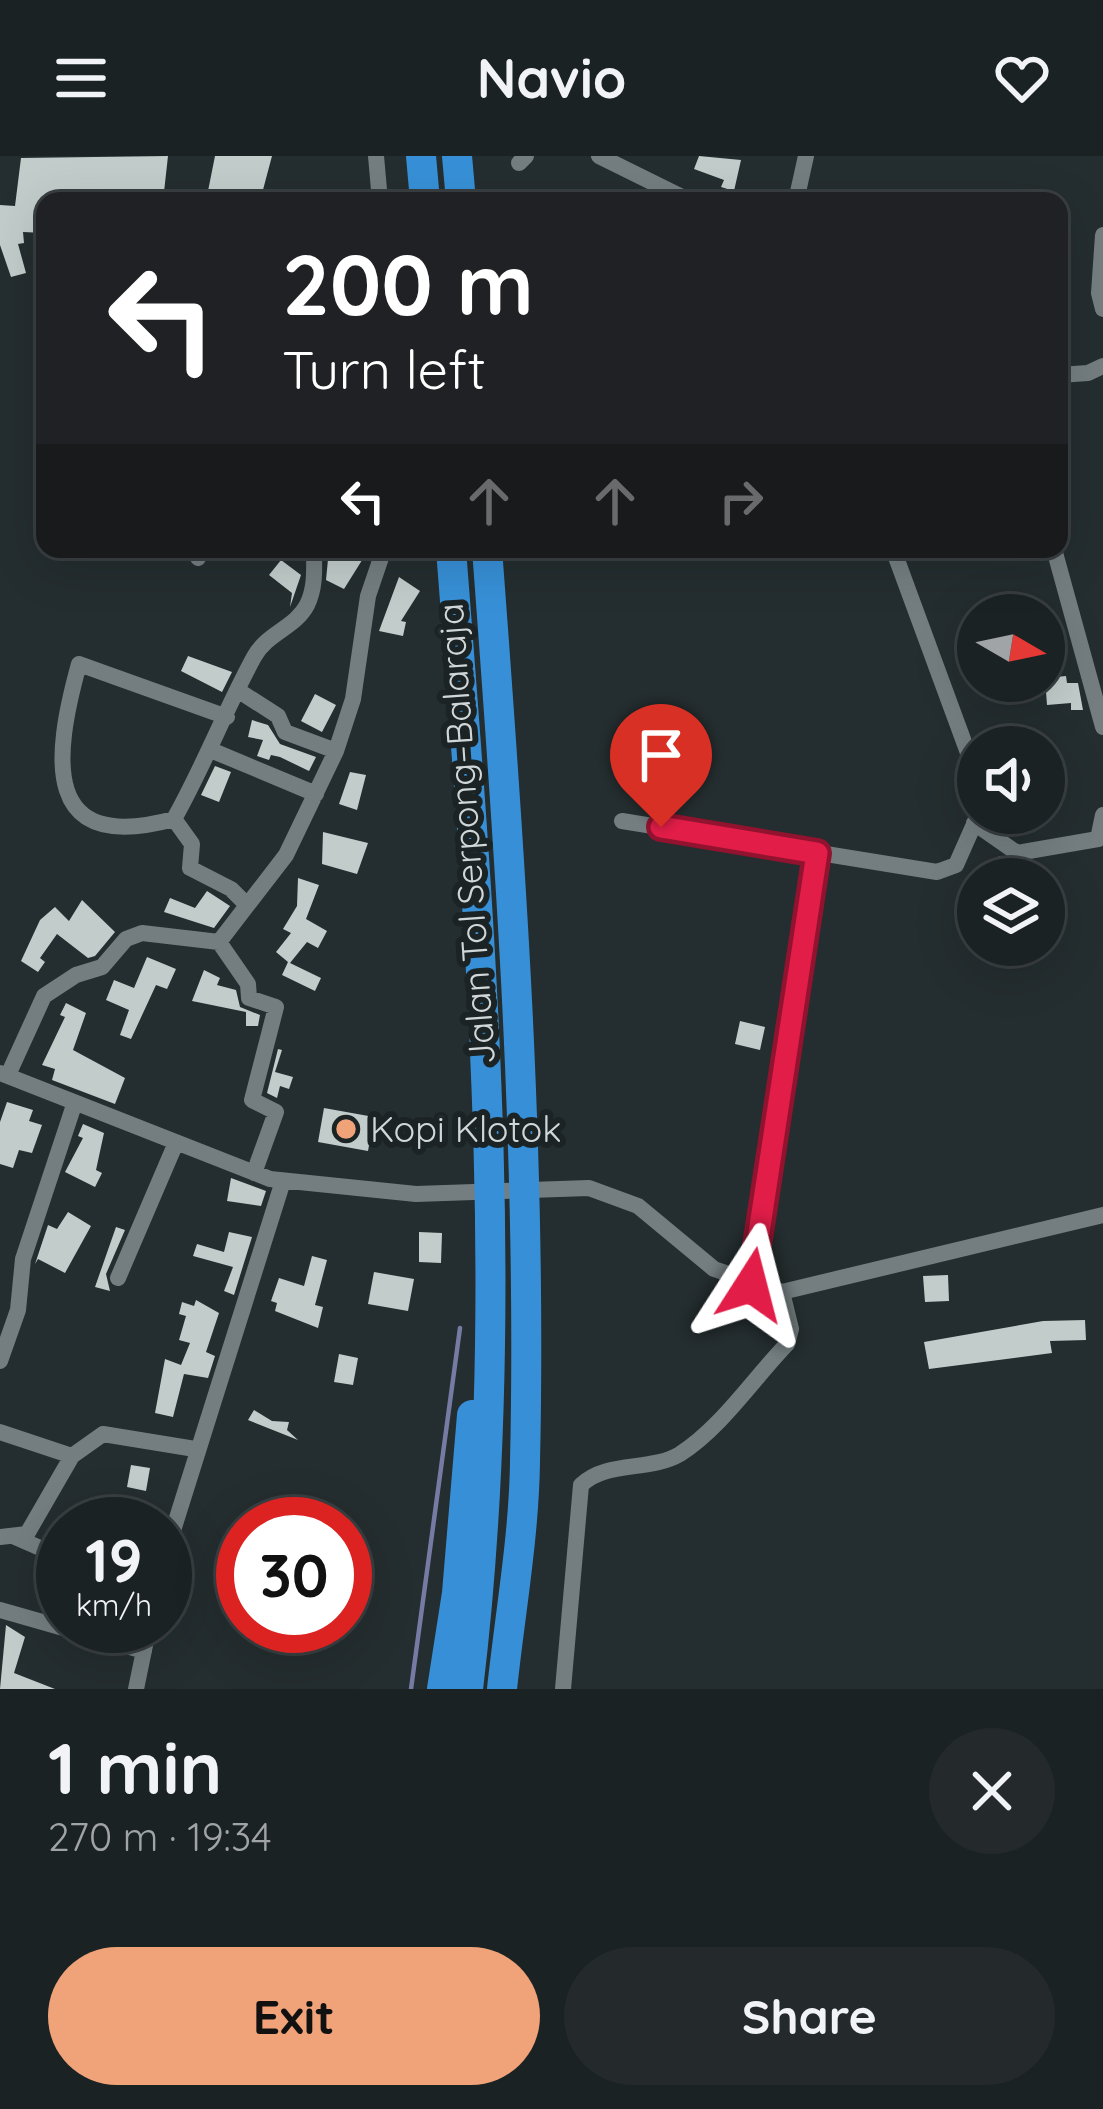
<!DOCTYPE html>
<meta charset="utf-8">
<style>
:root{--surface:#1b2223;--page:#242a2b;--text:#f1f3f6;--muted:#a0a4a6;--line:#393f41;--accent:#f0a279}
body{margin:0;font-family:Quicksand,sans-serif;background:var(--page);color:var(--text);height:100vh;display:flex;flex-direction:column;font-size:45px;white-space:nowrap}
*{box-sizing:border-box;margin:0}
p{font-size:39px;color:var(--muted)}
.icon{flex:none;width:66px;height:66px;fill:none;stroke:currentColor;stroke-width:2;stroke-linecap:round;stroke-linejoin:round}
.map{position:relative;height:1533px;overflow:hidden}
.side{display:flex;flex-direction:column;background:var(--surface);flex:1}
.side>*{flex:none}
.top-card{position:absolute;left:36px;top:36px;width:1032px;height:366px;border-radius:24px;box-shadow:0 12px 48px #0002,0 0 0 3px var(--line);background:#202124;color:#fff;overflow:hidden}
.needle{width:78px;rotate:99deg}
.controls{position:absolute;left:957px;top:438px;display:grid;gap:24px}
.controls a{display:grid;place-items:center;width:108px;height:108px;border-radius:50%;background:var(--surface);box-shadow:0 12px 48px #0002,0 0 0 3px var(--line);font-size:60px}
.speed{position:absolute;left:36px;top:1341px;display:flex;gap:24px;font-size:60px;font-weight:700;text-align:center}
.speed>*{display:grid;place-content:center;width:156px;height:156px;border-radius:50%;background:var(--surface);box-shadow:0 12px 48px #0002,0 0 0 3px var(--line);line-height:1}
.speed small{font-size:30px;font-weight:400}
.speed .limit{border:18px solid #d22;background:#fff;color:#111}
.pin{position:absolute;display:grid;place-items:center;width:102px;height:102px;color:#fff;margin:-123px -51px;border-radius:50% 50% 50% 0;rotate:-45deg;box-shadow:0 0 12px #0007}
.pin .icon{rotate:45deg}
.me{position:absolute;width:132px;margin:-66px;rotate:9deg;stroke-linejoin:round;filter:drop-shadow(0 0 9px #0008)}
.turn{display:flex;align-items:center;gap:42px;height:252px;padding:0 48px;font-size:54px}
.turn .icon{width:156px;height:156px;stroke-width:2.5}
.turn b{display:block;font-size:84px;line-height:102px}
.lanes{display:flex;align-items:center;height:114px;padding:0 48px;background:#0003;justify-content:center;gap:60px;direction:ltr}
.lanes .off{opacity:.35}
.round{display:grid;place-items:center;flex:none;width:126px;height:126px;border-radius:63px;background:var(--page)}
.overview{display:flex;align-items:center;justify-content:space-between;height:204px;padding:0 48px}
h1{font-size:72px;font-weight:700;line-height:90px}
.button{display:flex;gap:24px;margin-top:auto;padding:24px 48px}
.button a{flex:1;height:138px;border-radius:72px;background:var(--accent);color:#111;font-size:48px;font-weight:700;line-height:138px;text-align:center}
.button a+a{background:var(--page);color:var(--text)}
header{display:flex;justify-content:space-between;align-items:center;height:156px;padding:0 48px;background:var(--surface);font-size:54px;font-weight:700}
.map>svg:first-child{display:block}
.lines{fill:none;stroke-linecap:round;stroke-linejoin:round}
.stream{stroke:#767ba4;stroke-width:4.5}
.building{fill:#c2cdcb}
.minor{stroke:#747e80;stroke-width:16}
.motorway{stroke:#3790d7;stroke-width:30}
.route-casing{stroke:#92132f;stroke-width:30}
.route{stroke:#e11d48;stroke-width:21}
.poi-dot{fill:#f0a279;stroke:#1b2325;stroke-width:4.5}
.labels{text-anchor:middle;stroke-width:12;stroke-linejoin:round;paint-order:stroke}
.street-label{font-size:36px;fill:#d1d7d8;stroke:#1b2325}
.poi-label{font-size:36px;fill:#d1d7d8;stroke:#1b2325;text-anchor:start}
</style>
<header><svg class="icon" aria-label="menu" viewBox="0 0 24 24"><path d="M4 6h16M4 12h16M4 18h16"/></svg>Navio<svg class="icon" aria-label="heart" viewBox="0 0 24 24"><path d="M12 20l-8-8c-3-5 5-10 8-4 3-6 11-1 8 4z"/></svg></header>
<div class="map">
<svg width="1103" height="1533" viewBox="0 0 1103 1533">
<rect width="100%" height="100%" fill="#242d2f"/>
<g class="lines">
<path class="stream" d="M411 1533 460 1172"/>
</g>
<path class="building" d="M168 0 163 45 76 39 75 45H45V77L23 76 24 87 18 88 26 117 11 121 0 89V49L15 50 21 2Z
M215 0H272L260 45H206Z
M699 0 741 4 734 35 721 31 724 24 694 13Z
M329 393H369L344 433 326 424Z
M281 404 301 419 290 451 292 437 269 419Z
M399 421 420 435 401 465 406 466 403 480 379 475Z
M188 500 232 516 222 536 181 515Z
M1066 520 1067 527H1078L1083 554H1071V547L1047 549 1045 522Z
M315 538 336 549 322 576 301 565Z
M252 564 268 569 280 588 316 601 309 615 280 601 271 599 269 604 257 600 263 584 248 581Z
M215 610 231 616 219 646 201 639Z
M350 616 366 619 357 654 339 648Z
M323 676 368 687 357 718 322 708Z
M999 700 1023 709 1017 723H988Z
M298 722 319 729 306 763 327 775 318 792 307 786 290 807 321 822 315 835 282 819 288 806 276 796 291 777 283 773 297 750Z
M207 735 230 750 214 772 164 756 170 742 195 752Z
M82 744 115 776 95 800 88 802 57 778 40 802 45 806 38 816 21 805 40 764 55 751 69 765Z
M147 801 176 813 167 833 156 829 131 883 120 879 129 854 106 844 114 824 134 832Z
M204 814 220 822 217 829 236 834 240 851 260 859 258 870H246V856L192 845Z
M66 847 86 857 73 894 125 922 115 948 52 924 55 913 42 909 65 861 60 859Z
M740 865 765 871 760 894 735 888Z
M278 893 282 894 275 916 293 921 289 933 280 930 277 942 267 937Z
M7 946 33 954 29 965 42 969 32 997 19 994 13 1012 0 1008V966Z
M324 952 374 961 368 995 318 986Z
M83 968 104 977 96 1014 102 1017 95 1031 65 1016 83 982 78 980Z
M231 1022 266 1035 261 1050 227 1045Z
M68 1056 91 1070 65 1117 38 1103 35 1108 48 1069 57 1073Z
M116 1071 125 1074 106 1118 110 1135 95 1131Z
M229 1076 252 1081 234 1139 224 1135 233 1111 193 1100 197 1088 224 1096Z
M419 1076 442 1077 441 1107 419 1106Z
M312 1100 327 1104 315 1149 323 1151 318 1172 275 1155 277 1147 271 1145 279 1122 304 1130Z
M374 1116 414 1123 408 1155 368 1148Z
M948 1119 949 1145 925 1146 923 1120Z
M196 1144 219 1157 206 1196 215 1200 208 1222 184 1218 173 1261 155 1257 165 1203 181 1209 190 1187 179 1184 186 1160 179 1158 182 1146 194 1150Z
M1085 1164 1086 1184 1050 1185 1052 1197 929 1213 924 1186 1043 1165Z
M339 1198 358 1202 353 1229 334 1226Z
M254 1254 272 1265 289 1266 287 1274 298 1284 248 1264Z
M131 1309 150 1312 146 1335 127 1331Z
M6 1469 25 1481 14 1517 55 1533H0Z"/>
<g class="lines">
<path class="minor" d="M376 0 380 45
M599 0 690 45
M519 7 526 0
M796 45 806 0
M1103 79 1099 137 1103 153
M1059 219 1088 217 1103 210
M893 393 978 624
M1054 393 1103 571
M198 402 202 393
M239 535 278 560 285 576 336 595
M213 595 316 638
M174 663C41 699 53 602 79 508L227 561
M622 665 937 716 956 709 979 657
M974 667 1017 697 1098 683 1103 659
M246 748 231 733 190 712 192 688 174 663C204 610 225 554 254 501 267 477 295 472 307 449 316 431 314 412 314 393
M219 786 248 828 249 842 276 851 252 944 276 956 254 1017
M0 917 270 1023 416 1038 589 1032 638 1050 714 1113 782 1136 1103 1059
M8 919 44 840 76 819 102 811 126 783 142 777 219 786 286 699 336 595 353 543 368 440 384 393
M118 1122 175 989
M751 1129 817 697
M0 1205 18 1154 23 1103 74 949
M0 1276 72 1300
M0 1381 27 1378 72 1300 103 1278 195 1293
M15 1381 63 1402
M165 1400 283 1025
M0 1454 144 1495
M136 1533 149 1470
M563 1533 581 1329C607 1304 650 1316 680 1298 721 1272 754 1222 787 1188L791 1173 782 1136"/>
<path class="motorway" d="M421 0 425 45
M457 0 461 45
M451 393C480 771 514 1155 468 1533
M487 393C510 697 532 1001 525 1306 524 1381 510 1458 502 1533
M442 1533 457 1437 472 1259"/>
</g>
<g class="lines">
<defs>
<path id="route" d="M661 671 817 697 751 1129"/>
</defs>
<use href="#route" class="route-casing"/>
<use href="#route" class="route"/>
</g>
<circle class="poi-dot" cx="346" cy="973" r="12"/>
<g class="labels">
<g class="street-label">
<text transform="translate(466 678) rotate(-94)" y="13">Jalan Tol Serpong–Balaraja</text>
</g>
<g class="poi-label">
<text x="370" y="986">Kopi Klotok</text>
</g>
</g>
</svg>
<div class="controls">
<a><svg class="needle" viewBox="-14 -14 28 28"><path d="M0-13l5 13h-10z" fill="#e53935"/><path d="M0 13l5-13h-10z" fill="#a0a4a6"/></svg></a>
<a><svg class="icon" aria-label="sound" viewBox="0 0 24 24"><path d="M4 9h4l5-4v14l-5-4H4zM17 9q2 3 0 6"/></svg></a>
<a><svg class="icon" aria-label="layers" viewBox="0 0 24 24"><path d="M12 4l9 5-9 5-9-5zM3 14l9 5 9-5"/></svg></a>
</div>
<div class="speed"><div>19<small>km/h</small></div><div class="limit">30</div></div>
<div class="pin" style="left:661px;top:671px;background:#d93025"><svg class="icon" aria-label="arrive" viewBox="0 0 24 24"><path d="M6 21V4h12l-3 4 3 4H6"/></svg></div>
<svg class="me" style="left:751px;top:1129px" viewBox="-20 -20 40 40"><path d="M0-17L14 15 0 8-14 15z" fill="#e11d48" stroke="#fff" stroke-width="4"/></svg>
<div class="top-card">
<div class="turn"><svg class="icon" aria-label="left" viewBox="0 0 24 24"><path d="M17 20v-9H6M10 6l-5 5 5 5"/></svg><div><b>200 m</b>Turn left</div></div>
<div class="lanes"><svg class="icon" aria-label="left" viewBox="0 0 24 24"><path d="M17 20v-9H6M10 6l-5 5 5 5"/></svg><svg class="icon off" aria-label="ahead" viewBox="0 0 24 24"><path d="M12 20V5M6 11l6-6 6 6"/></svg><svg class="icon off" aria-label="ahead" viewBox="0 0 24 24"><path d="M12 20V5M6 11l6-6 6 6"/></svg><svg class="icon off" aria-label="right" viewBox="0 0 24 24"><path d="M7 20v-9h11M14 6l5 5-5 5"/></svg></div>
</div>
</div>
<section class="side">
<div class="overview"><div><h1>1 min</h1><p>270 m · 19:34</p></div><a class="round"><svg class="icon" aria-label="close" viewBox="0 0 24 24"><path d="M6 6l12 12M18 6L6 18"/></svg></a></div>
<div class="button"><a>Exit</a><a>Share</a></div>
</section>
